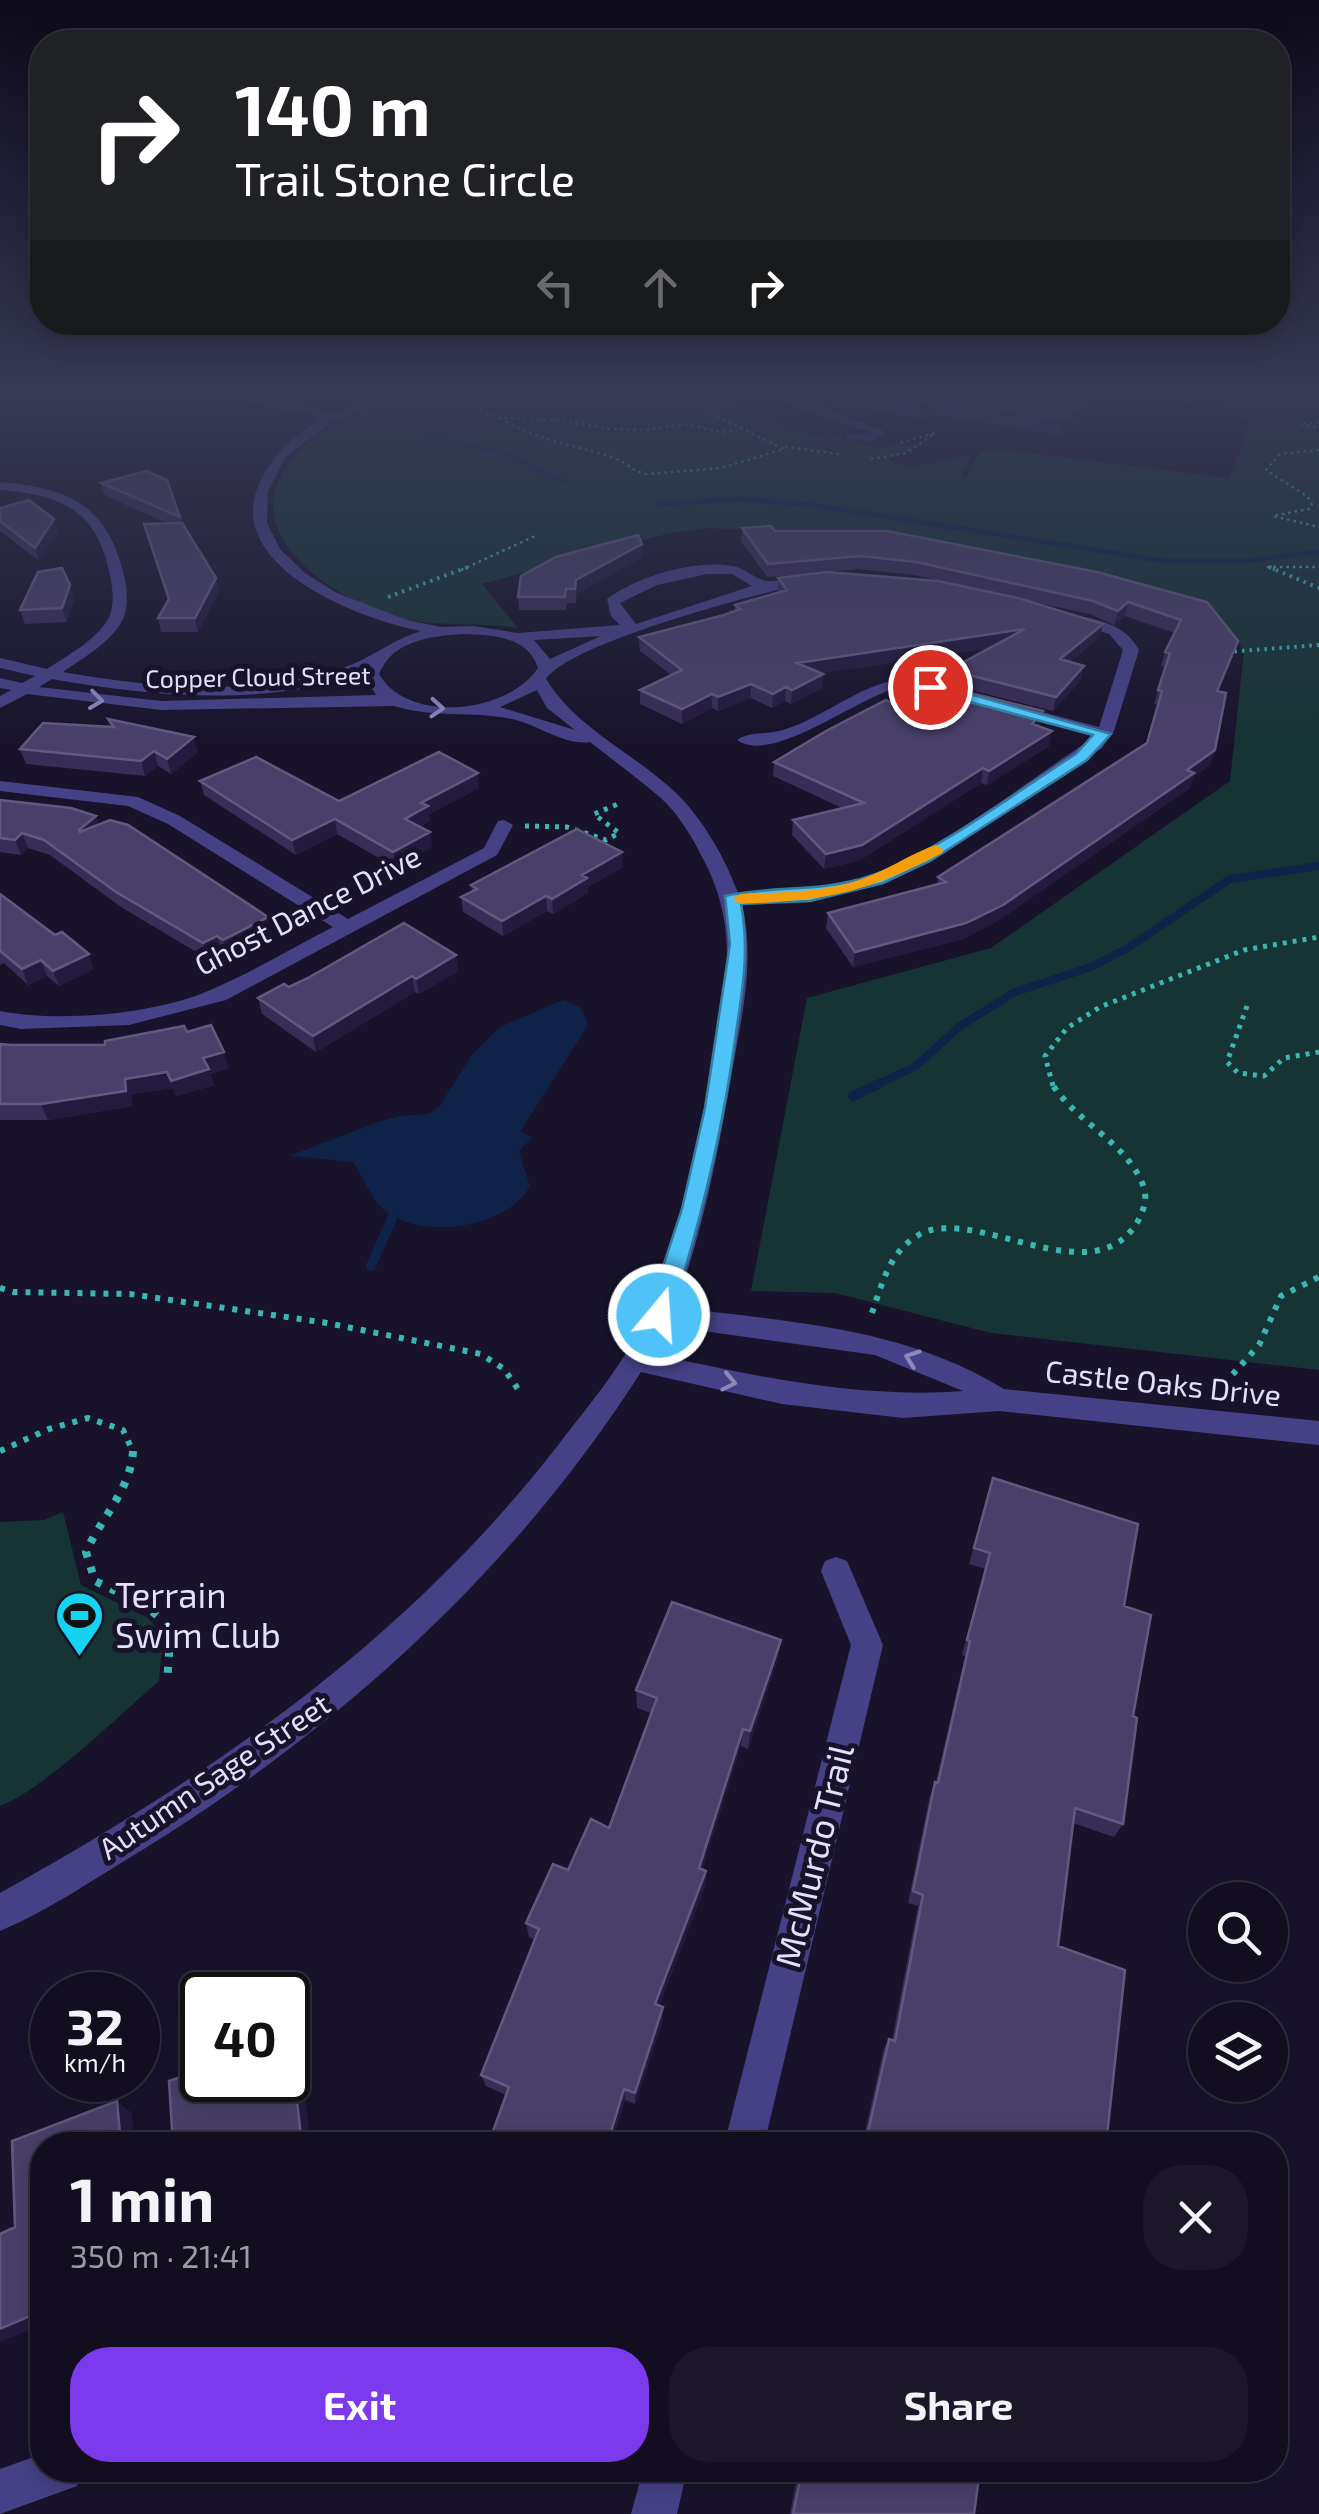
<!DOCTYPE html>
<meta charset="utf-8">
<style>
:root{--surface:#120e20;--page:#1b1729;--text:#f1f3f6;--muted:#9c9ca5;--line:#312e3e;--accent:#7c3aed}
body{margin:0;font-family:"Exo 2",sans-serif;background:var(--page);color:var(--text);height:100vh;display:flex;flex-direction:column;font-size:38px;white-space:nowrap}
*{box-sizing:border-box;margin:0}
p{font-size:32px;color:var(--muted)}
.icon{flex:none;width:55px;height:55px;fill:none;stroke:currentColor;stroke-width:2;stroke-linecap:round;stroke-linejoin:round}
.map{position:relative;flex:1;overflow:hidden}
.drawer{position:absolute;left:30px;top:2132px;width:1258px;height:350px;display:flex;flex-direction:column;background:var(--surface);border-radius:40px;box-shadow:0 5px 25px #0003,0 0 0 2px var(--line)}
.drawer>*{flex:none}
.banner{position:absolute;left:30px;top:30px;width:1260px;height:305px;border-radius:40px;box-shadow:0 5px 25px #0003,0 0 0 2px var(--line);background:#202124;color:#fff;overflow:hidden}
.tools{position:absolute;left:1188px;top:1882px;display:grid;gap:20px}
.tools a{display:grid;place-items:center;width:100px;height:100px;border-radius:50%;background:var(--surface);box-shadow:0 5px 25px #0003,0 0 0 2px var(--line);font-size:50px}
.speed{position:absolute;left:30px;top:1972px;display:flex;gap:20px;font-size:50px;font-weight:700;text-align:center}
.speed>*{display:grid;place-content:center;width:130px;height:130px;border-radius:50%;background:var(--surface);box-shadow:0 5px 25px #0003,0 0 0 2px var(--line);line-height:1}
.speed small{font-size:25px;font-weight:400}
.speed .limit{border:5px solid #111;border-radius:15px;background:#fff;color:#111}
.pin{position:absolute;display:grid;place-items:center;width:85px;height:85px;color:#fff;margin:-42px;border:5px solid #fff;border-radius:50%;box-shadow:0 2px 10px #0007}
.me{position:absolute;width:110px;margin:-55px;rotate:18deg;stroke-linejoin:round;filter:drop-shadow(0 0 8px #0008)}
.turn{display:flex;align-items:center;gap:35px;height:210px;padding:0 40px;font-size:45px}
.turn .icon{width:130px;height:130px;stroke-width:2.5}
.turn b{display:block;font-size:70px;line-height:85px}
.lanes{display:flex;align-items:center;height:95px;padding:0 40px;background:#0003;justify-content:center;gap:50px;direction:ltr}
.lanes .off{opacity:.35}
.round{display:grid;place-items:center;flex:none;width:105px;height:105px;border-radius:40px;background:var(--page)}
.overview{display:flex;align-items:center;justify-content:space-between;height:170px;padding:0 40px}
h1{font-size:60px;font-weight:700;line-height:75px}
.primary-button{display:flex;gap:20px;margin-top:auto;padding:20px 40px}
.primary-button a{flex:1;height:115px;border-radius:40px;background:var(--accent);color:#fff;font-size:40px;font-weight:700;line-height:115px;text-align:center}
.primary-button a+a{background:var(--page);color:var(--text)}
.map>svg:first-child{display:block}
.green{fill:#163434}
.water{fill:#0f2248}
.lines{fill:none;stroke-linecap:round;stroke-linejoin:round}
.stream-far2{stroke:#0f2248;stroke-width:5}
.stream-far1{stroke:#0f2248;stroke-width:8}
.stream{stroke:#0f2248;stroke-width:10}
.path-far4{stroke:#39b7b4;stroke-width:2.5;stroke-dasharray:2.5 4;stroke-linecap:butt}
.path-far3{stroke:#39b7b4;stroke-width:4;stroke-dasharray:2.5 5;stroke-linecap:butt}
.path-far2{stroke:#39b7b4;stroke-width:5;stroke-dasharray:4 6;stroke-linecap:butt}
.path-far1{stroke:#39b7b4;stroke-width:6;stroke-dasharray:5 8;stroke-linecap:butt}
.path{stroke:#39b7b4;stroke-width:8;stroke-dasharray:6 10;stroke-linecap:butt}
.minor{fill:#464187;fill-rule:evenodd}
.wall{fill:#372d57;fill-rule:evenodd}
.shaded-wall{fill:#231b3e}
.building{fill:#494069;stroke:#625980;stroke-width:2.5}
.oneway{stroke:#8d88bc}
.route{fill:#4fc3f7;stroke:#337fa1;stroke-width:2.5}
.slow{fill:#f59e0b}
.labels{text-anchor:middle;stroke-width:10;stroke-linejoin:round;paint-order:stroke}
.far-street-label{font-size:25px;fill:#e3dffd;stroke:#18132b}
.street-label{font-size:30px;fill:#e3dffd;stroke:#18132b}
.near-poi-label{font-size:35px;fill:#e3dffd;stroke:#18132b;text-anchor:start}
.near-street-label{font-size:35px;fill:#e3dffd;stroke:#18132b}
</style>
<div class="map">
<svg width="1319" height="2514" viewBox="0 0 1319 2514">
<rect width="100%" height="100%" fill="#18132b"/>
<path class="green" d="M426 390H718L721 393 718 396 760 417 825 439 833 436 876 447 924 444 888 458C913 477 944 454 971 456L961 477H966L981 452 998 449 1229 478 1250 424 1232 408 1181 390H1319V1370L991 1333 835 1293 751 1291 807 998 991 948 1230 781 1244 651 1214 612 892 535 707 528 666 534 482 584 518 628C475 621 428 629 387 614 323 592 230 528 296 454 328 419 381 403 426 390Z
M63 1512 81 1585 148 1618 163 1635 159 1681C118 1716 46 1788 0 1806V1522L44 1520Z"/>
<path class="water" d="M563 1000 581 1007 588 1025 520 1132 532 1137 519 1152 530 1186C507 1229 419 1242 382 1208 370 1197 363 1176 353 1162L289 1156 378 1122 400 1116 428 1114 439 1107 471 1056 500 1027Z"/>
<g class="lines">
<path class="stream-far2" d="M428 437 507 454 563 482
M660 504 738 499 813 505 1164 561H1246L1319 552"/>
<path class="stream-far1" d="M874 1086 916 1066 960 1026 1015 992 1091 967 1126 949 1230 879 1319 866"/>
<path class="stream" d="M853 1096 879 1084
M371 1266 393 1216"/>
<path class="path-far4" d="M583 390H608
M474 407 500 418 556 420 611 429 644 430 685 424 721 432 737 431
M500 418C538 441 571 444 612 457 626 461 632 472 647 474L721 468 784 449 704 410 679 390
M1319 422 1300 424 1319 428
M785 447 839 454
M1319 450 1280 454 1266 470 1308 497 1312 505 1309 509 1273 516 1319 527
M871 459 906 453 935 433 896 444
M461 570 535 536
M1275 570 1268 567H1319"/>
<path class="path-far3" d="M1269 567 1319 588
M388 597 468 567
M1227 652 1319 645"/>
<path class="path-far2" d="M525 826 567 827 606 840 619 833 594 814 618 804
M1247 1006 1227 1062 1238 1073 1264 1076 1284 1058 1319 1052
M1053 1086 1045 1056 1067 1028 1100 1007 1244 950 1319 937"/>
<path class="path-far1" d="M0 1288 14 1292 130 1294 327 1323 481 1354 504 1369 520 1392
M872 1313C882 1284 889 1253 917 1236 971 1201 1093 1299 1138 1221 1144 1209 1148 1198 1143 1185 1126 1142 1076 1122 1052 1084
M1224 1384 1259 1345 1281 1296 1319 1277
M0 1451 49 1429 88 1418 123 1430 134 1454"/>
<path class="path" d="M133 1451C131 1489 101 1518 86 1552L95 1581 144 1605 171 1627 167 1682"/>
<path class="minor" d="M198 390H218L334 413 399 390H414L327 425 286 457 268 491 267 523 280 549 305 573 337 593 407 620 442 627 474 626 518 633 620 625 611 616 607 599C638 576 695 559 733 566 745 568 758 581 768 581 783 582 798 573 814 575V581C764 592 571 642 546 679 577 729 634 753 676 793 703 819 725 858 738 893 773 891 810 892 845 884 920 866 1023 784 1090 740L1094 735 1004 709 1012 704 1099 727 1123 650 1109 634 1063 618 1070 614C1097 620 1125 623 1139 650L1114 731 1102 748 931 861 884 884 811 901 742 904C755 959 743 1011 733 1066 719 1148 704 1229 675 1307 792 1323 900 1326 1004 1389L1319 1421V1445L999 1411 903 1418 782 1404 641 1372C513 1572 340 1728 139 1852 94 1879 48 1911 0 1931V1893C213 1775 409 1638 559 1444 588 1406 621 1368 641 1325 675 1252 693 1170 707 1091 722 1005 746 936 701 855 691 835 678 814 662 799 639 779 614 761 590 742 567 746 539 726 516 720 475 710 435 719 394 706L161 710 27 694 0 708V696L11 690 0 688V678L22 683 35 676 0 668V658L47 669C67 656 94 641 107 621 115 608 113 590 110 575 97 510 63 495 0 490V482C64 488 104 501 122 568 127 585 130 605 122 621 110 643 83 658 63 672 152 688 257 697 345 667 372 658 393 639 421 631 357 619 214 563 263 476 279 449 296 432 324 418ZM707 574H732L752 586 636 624 620 603 657 585ZM463 634C492 635 528 636 538 668 508 713 409 725 379 674 392 641 430 636 463 634ZM601 636 550 659 534 640ZM365 670 363 674 376 695 161 701 39 687 52 679C146 696 275 709 365 670ZM537 690 547 708 575 730 500 707ZM667 1326 875 1355 963 1391C857 1399 756 1376 653 1354Z
M766 390H778L886 432 872 441 847 439V435L871 433 791 405Z
M1156 390H1170L1195 401 1186 403Z
M909 678 962 693 954 698C937 694 916 686 899 688 861 694 773 766 737 740 750 731 768 735 783 730 826 717 863 681 909 678Z
M0 781 138 797 180 816 348 919 484 848 498 821 504 820 513 825 497 855 226 1000 129 1025 21 1029 0 1025V1011C60 1023 160 1014 215 988 256 970 294 947 333 927L168 824 128 806 0 791Z
M836 1557 847 1561 883 1645 764 2145H724L851 1645 821 1571 825 1561Z
M42 2454V2470H83L77 2486 0 2514V2469Z
M643 2470H687L677 2514H631Z"/>
</g>
<path class="wall" d="M30 390H157L128 403Z
M261 390H347L320 401Z
M786 390H1063L1088 412 1059 435 931 414 922 419 810 398Z
M101 483 180 517 182 523 216 578 219 591 198 632H161L158 618 168 600 148 537 169 524 104 495Z
M0 508 58 531 39 561 0 531Z
M742 528 775 531 1207 602 1233 655 1218 692 1210 765 1193 777 1190 788 999 920 963 939 853 967 826 928 828 913 937 884 938 877 1147 743 1158 705 1154 704 1165 667 1161 666 1165 652 1175 633 1125 616 1114 625 1090 614 1029 601 1100 637 1070 662 1081 680 1053 711 947 684 949 670 991 648 821 673 823 674 822 688 791 704 785 701 772 708 751 698 718 711 712 708 682 724 640 704V690L671 675 640 651 639 637 724 615 735 611V605L778 592V578L819 573 767 577 741 541ZM858 569 914 575 976 589 829 572Z
M642 544V557L577 594 576 603H567L566 610H519L518 597Z
M70 585 74 599 67 622 25 624 20 610Z
M890 702 1040 725 1039 726 1049 746 987 785 981 783 860 860 824 869 792 835 793 820 842 808 773 776 774 762Z
M108 719 198 752 171 774 158 766 145 776 26 764 20 749 110 726Z
M200 781 339 801 479 788 429 814 430 821 420 827 432 847 395 867 337 834 296 855 204 795Z
M0 800 99 825 272 932 227 956 221 952 208 959 121 907 50 855 28 848 21 855 0 852Z
M623 867 588 887V893L553 914 547 911 503 936 463 912 461 897 472 891 471 885Z
M0 894 94 969 59 986 47 976 28 985 4 963 0 965Z
M458 971 419 994 415 992 316 1052 262 1014 258 998 289 987Z
M187 1032 229 1068 210 1074 214 1085 176 1096 173 1088 131 1094 132 1106 48 1120H0V1044L11 1045H105Z
M993 1478 1124 1606 1133 1716 1123 1824 1114 1837 1073 1823 1058 1946 1106 2145H862L884 2048 889 2039 892 2040 918 1906 908 1903 930 1795 936 1782 965 1656 962 1655 985 1569 969 1564Z
M781 1640 778 1658 748 1749 741 1746 702 1869 706 1871 705 1886 659 2006 663 2020 635 2104 625 2100 611 2145H488L506 2095 486 2086 481 2075 535 1940 529 1937 526 1923 568 1870 609 1828 651 1713 637 1708 636 1690Z
M798 2470H980L974 2514H790Z"/>
<path class="shaded-wall" d="M131 390H157L128 403 125 392Z
M318 390H347L320 401Z
M1091 396 1088 412 1059 435 1062 419Z
M933 398 931 414 922 419 924 403Z
M54 519 58 531 39 561 35 548Z
M642 544V557L577 594 576 603V580Z
M216 578 219 591 198 632 195 618Z
M70 585 74 599 67 622 62 608Z
M1128 602 1125 616 1114 625 1118 611Z
M1103 624 1100 637 1057 673 1060 659Z
M1025 629 1022 643 796 677 797 663Z
M1084 666 1081 680 1053 711 1056 697Z
M823 674 822 688 791 704 792 690Z
M751 684V698L718 711V697Z
M786 687 785 701 772 708 773 694Z
M712 694V708L682 724V709Z
M1043 711 1040 725 1029 738 1032 724Z
M1052 731 1049 746 987 785 989 771Z
M194 737 198 752 171 774 167 759Z
M1215 750 1210 765 1193 777 1190 788 999 920 963 939 853 967 855 952 1187 770Z
M154 751 158 766 145 776 141 761Z
M983 768 981 783 860 860 824 869 826 854Z
M478 773 479 788 429 814 430 821 407 833 405 819 421 803Z
M96 816 101 831 84 845 79 830Z
M335 819 337 834 296 855 292 840Z
M430 832 432 847 395 867 393 852Z
M22 833 28 848 21 855 15 840Z
M622 852 623 867 588 887V893L553 914 552 899 582 875Z
M546 896 547 911 503 936 502 921Z
M268 917 272 932 227 956 223 940Z
M217 936 221 952 208 959 203 943Z
M89 954 94 969 59 986 53 971Z
M456 955 458 971 419 994 416 979Z
M41 960 47 976 28 985 22 969Z
M412 976 415 992 316 1052 313 1036Z
M224 1052 229 1068 210 1074 214 1085 176 1096 171 1081 203 1058Z
M167 1072 173 1088 131 1094 132 1106 48 1120 41 1104 125 1079Z
M781 1640 778 1658 748 1749 750 1731Z
M743 1729 741 1746 698 1883 699 1868Z
M706 1871 705 1886 655 2017V2004Z
M663 2007V2020L635 2104V2093Z
M290 2041 300 2054 311 2145H302Z
M624 2089 625 2100 611 2145H607Z
M117 2101 132 2113 135 2145H121Z
M42 2311V2325L0 2342V2329Z"/>
<path class="building" d="M106 390H131L125 392Z
M851 390H1063L1091 396 1062 419 933 398 924 403Z
M146 471 167 480 180 517 101 483Z
M29 500 54 519 35 548 0 521V508Z
M182 523 216 578 195 618H158L169 599 144 524Z
M771 526 775 531H887L1097 572 1207 602 1238 641 1217 691 1226 693 1215 750 1187 770 1194 773 1003 905 966 923 855 952 828 913 946 882 938 877 1147 743 1162 691 1158 690 1170 653 1165 652 1181 620 1128 602 1118 611 1093 601 916 562 860 556 768 564 742 528Z
M638 535 642 544 576 580 575 589H566L565 597H518L521 576 556 557Z
M62 568 70 585 62 608 20 610 38 572Z
M827 572 938 581 1018 598 1103 624 1060 659 1084 666 1056 697 949 670 1025 629 797 663 823 674 792 690 786 687 773 694 751 684 718 697 712 694 682 709 640 690 682 670 639 637 724 615 740 609 735 605 787 590 778 578Z
M927 682 1043 711 1032 724 1052 731 989 771 983 768 862 845 826 854 793 820 864 803 774 762 826 731 886 700 890 702Z
M108 719 194 737 167 759 154 751 141 761 20 749 43 723 114 727Z
M439 752 478 773 421 803 428 806 405 819 430 832 393 852 335 819 292 840 200 781 256 757 339 801Z
M0 800 71 808 96 816 79 830 80 832 110 820 128 825 268 917 223 940 217 936 203 943 116 892 44 840 22 833 15 840 0 838Z
M577 829 622 852 582 875 587 878 552 899 546 896 502 921 461 897 477 889 471 885Z
M0 894 55 935 62 932 89 954 53 971 41 960 22 969 0 951Z
M404 923 456 955 416 979 412 976 313 1036 258 998 284 984 289 987 308 978Z
M211 1025 224 1052 203 1058 209 1069 171 1081 167 1072 125 1079 126 1091 41 1104H0V1044L11 1045H105V1041L184 1026 187 1032Z
M993 1478 1138 1524 1124 1606 1151 1615 1133 1716 1137 1718 1123 1824 1075 1808 1058 1946 1125 1970 1106 2145H865L889 2039 895 2041 923 1895 913 1891 935 1782 938 1783 970 1641 967 1640 990 1553 974 1548Z
M672 1602 781 1640 750 1731 743 1729 699 1868 706 1871 655 2004 663 2007 635 2093 624 2089 607 2145H488L509 2087 481 2075 539 1929 526 1923 553 1864 568 1870 591 1819 609 1828 657 1698 636 1690Z
M290 2041 302 2145H173L169 2081 202 2070V2080H288V2042Z
M117 2101 121 2145H42V2311L0 2329V2234L15 2227 12 2141Z
M802 2470H980L974 2514H793Z"/>
<defs><path id="oneway-chevron" d="M-2-3.5L2.5 0L-2 3.5" fill="none" stroke-width="1.6" stroke-linecap="round" stroke-linejoin="round" transform="scale(2.5)"/></defs>
<g class="oneway">
<use href="#oneway-chevron" transform="translate(96 700) rotate(7)"/>
<use href="#oneway-chevron" transform="translate(437 708) rotate(4)"/>
<use href="#oneway-chevron" transform="translate(912 1358) rotate(-160)"/>
<use href="#oneway-chevron" transform="translate(729 1382) rotate(12)"/>
</g>
<linearGradient id="sky" x2="0" y2="1"><stop stop-color="#0d0a18"/><stop offset="0.53" stop-color="#373955"/><stop offset="1" stop-color="#373955" stop-opacity="0"/></linearGradient>
<rect width="1319" height="742" fill="url(#sky)"/>
<path class="route" d="M930 683 1111 734 1087 760 930 861 883 883 810 901 741 904C750 954 742 990 735 1040 722 1135 700 1224 671 1315L668 1321H651L647 1315 682 1209 705 1108 730 944 725 896C774 885 820 893 870 876 934 855 1017 791 1076 754L1093 735 925 690V684Z"/>
<path class="slow" d="M936 845 944 850 942 853C863 894 828 900 741 904L732 899 741 894C784 892 831 893 872 875 894 866 914 852 936 845Z"/>
<defs>
<symbol id="stadium-pin" viewBox="-11 -11 22 30"><path d="M0 17L-7.5 6A9.5 9.5 0 1 1 7.5 6Z" fill="#16d4f1" stroke="#18132b"/><path d="M0-5a6.5 5 0 1 0 0 10a6.5 5 0 1 0 0-10ZM-3.5-1.8h7v3.6h-7Z" fill="#111"/></symbol>
</defs>
<g fill-rule="evenodd">
<use href="#stadium-pin" x="52" y="1588" width="55" height="75"/>
</g>
<g class="labels">
<g class="far-street-label">
<text transform="translate(258 677) rotate(-1)" y="9">Copper Cloud Street</text>
</g>
<g class="street-label">
<text transform="translate(308 911) rotate(-27)" y="10">Ghost Dance Drive</text>
<text transform="translate(1163 1384) rotate(6)" y="10">Castle Oaks Drive</text>
<text transform="translate(215 1777) rotate(-34)" y="10">Autumn Sage Street</text>
</g>
<g class="near-poi-label">
<text x="115" y="1608">Terrain<tspan x="115" dy="40">Swim Club</tspan></text>
</g>
<g class="near-street-label">
<text transform="translate(815 1856) rotate(-76)" y="12">McMurdo Trail</text>
</g>
</g>
</svg>
<div class="tools">
<a><svg class="icon" aria-label="search" viewBox="0 0 24 24"><circle cx="10" cy="10" r="6"/><path d="M15 15l6 6"/></svg></a>
<a><svg class="icon" aria-label="layers" viewBox="0 0 24 24"><path d="M12 4l9 5-9 5-9-5zM3 14l9 5 9-5"/></svg></a>
</div>
<div class="speed"><div>32<small>km/h</small></div><div class="limit">40</div></div>
<div class="pin" style="left:930px;top:687px;background:#d93025"><svg class="icon" aria-label="arrive" viewBox="0 0 24 24"><path d="M6 21V4h12l-3 4 3 4H6"/></svg></div>
<svg class="me" style="left:659px;top:1315px" viewBox="-20 -20 40 40"><circle r="17" fill="#4fc3f7" stroke="#fff" stroke-width="3"/><path d="M0-11L8 9 0 5-8 9z" fill="#fff"/></svg>
<div class="banner">
<div class="turn"><svg class="icon" aria-label="right" viewBox="0 0 24 24"><path d="M7 20v-9h11M14 6l5 5-5 5"/></svg><div><b>140 m</b>Trail Stone Circle</div></div>
<div class="lanes"><svg class="icon off" aria-label="left" viewBox="0 0 24 24"><path d="M17 20v-9H6M10 6l-5 5 5 5"/></svg><svg class="icon off" aria-label="ahead" viewBox="0 0 24 24"><path d="M12 20V5M6 11l6-6 6 6"/></svg><svg class="icon" aria-label="right" viewBox="0 0 24 24"><path d="M7 20v-9h11M14 6l5 5-5 5"/></svg></div>
</div>
<section class="drawer">
<div class="overview"><div><h1>1 min</h1><p>350 m · 21:41</p></div><a class="round"><svg class="icon" aria-label="close" viewBox="0 0 24 24"><path d="M6 6l12 12M18 6L6 18"/></svg></a></div>
<div class="primary-button"><a>Exit</a><a>Share</a></div>
</section>
</div>
